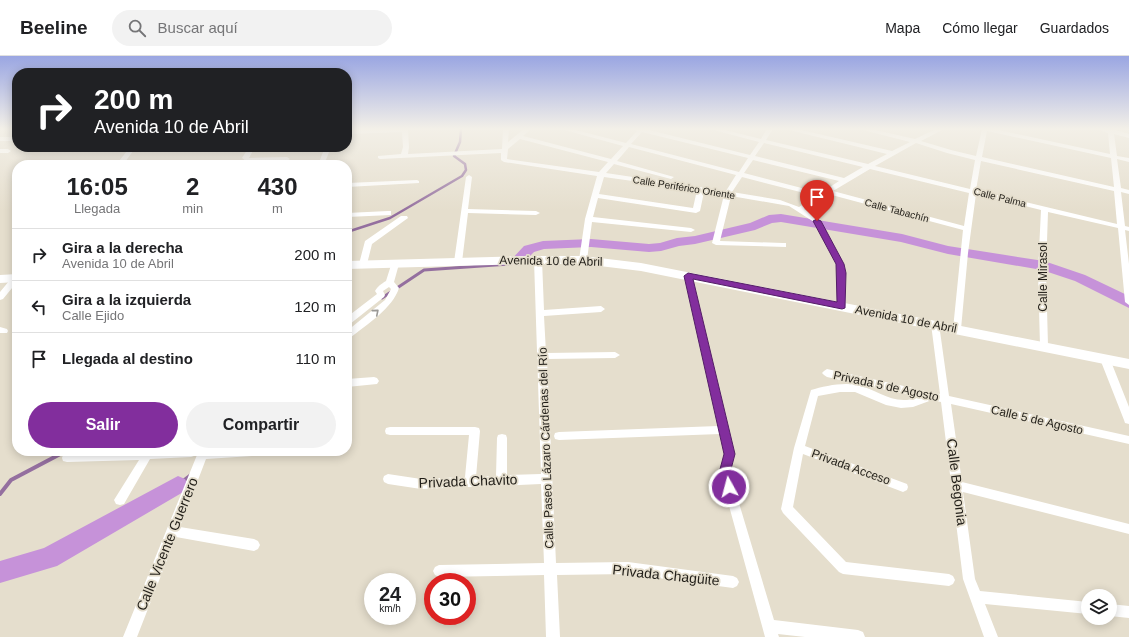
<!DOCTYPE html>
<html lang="es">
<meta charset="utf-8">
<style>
:root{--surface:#fff;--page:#f2f2f2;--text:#202124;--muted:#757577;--line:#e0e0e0;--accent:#822e9d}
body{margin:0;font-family:Arial,sans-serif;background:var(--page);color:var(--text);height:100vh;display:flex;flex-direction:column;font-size:15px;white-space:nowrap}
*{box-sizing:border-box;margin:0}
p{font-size:13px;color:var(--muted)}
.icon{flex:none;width:22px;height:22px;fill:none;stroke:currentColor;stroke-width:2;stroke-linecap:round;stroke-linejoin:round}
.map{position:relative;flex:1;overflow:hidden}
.drawer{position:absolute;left:12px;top:104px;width:340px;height:296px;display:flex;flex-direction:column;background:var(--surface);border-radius:16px;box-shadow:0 2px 10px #0003}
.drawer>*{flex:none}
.banner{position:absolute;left:12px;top:12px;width:340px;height:84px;border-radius:16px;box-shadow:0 2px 10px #0003;background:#202124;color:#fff;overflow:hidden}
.controls{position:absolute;left:1081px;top:533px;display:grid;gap:8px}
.controls a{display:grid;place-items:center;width:36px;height:36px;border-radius:50%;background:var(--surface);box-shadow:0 2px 10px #0003;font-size:20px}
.speed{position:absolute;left:364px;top:517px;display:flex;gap:8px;font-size:20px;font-weight:700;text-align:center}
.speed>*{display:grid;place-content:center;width:52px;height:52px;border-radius:50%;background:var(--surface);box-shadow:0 2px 10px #0003;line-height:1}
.speed small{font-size:10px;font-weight:400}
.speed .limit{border:6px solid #d22;background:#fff;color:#111}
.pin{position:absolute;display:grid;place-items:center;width:34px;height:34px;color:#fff;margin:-41px -17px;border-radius:50% 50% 50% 0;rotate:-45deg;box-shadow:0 0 4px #0007}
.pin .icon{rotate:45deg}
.me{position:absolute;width:44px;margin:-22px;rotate:353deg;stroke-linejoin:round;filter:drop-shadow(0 0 3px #0008)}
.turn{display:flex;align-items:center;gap:14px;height:84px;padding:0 16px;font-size:18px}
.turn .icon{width:52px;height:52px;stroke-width:2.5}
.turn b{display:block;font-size:28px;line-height:34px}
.eta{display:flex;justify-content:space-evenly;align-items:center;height:68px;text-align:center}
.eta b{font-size:24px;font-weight:700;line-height:28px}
.primary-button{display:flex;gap:8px;margin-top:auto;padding:8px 16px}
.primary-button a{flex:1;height:46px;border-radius:24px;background:var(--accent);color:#fff;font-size:16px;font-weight:700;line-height:46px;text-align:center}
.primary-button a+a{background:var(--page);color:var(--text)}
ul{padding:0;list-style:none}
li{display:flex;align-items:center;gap:12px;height:52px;padding:0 16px;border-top:1px solid var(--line)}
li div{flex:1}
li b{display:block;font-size:15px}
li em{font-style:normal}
header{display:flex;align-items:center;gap:24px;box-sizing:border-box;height:56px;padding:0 20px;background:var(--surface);border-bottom:1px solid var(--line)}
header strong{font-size:19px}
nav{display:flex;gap:22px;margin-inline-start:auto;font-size:14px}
.search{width:280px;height:36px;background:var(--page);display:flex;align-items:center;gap:10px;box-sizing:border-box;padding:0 14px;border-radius:22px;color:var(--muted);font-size:15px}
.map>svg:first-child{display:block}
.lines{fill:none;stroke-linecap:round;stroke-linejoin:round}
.stream-far2{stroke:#946f9f;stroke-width:2.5}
.stream-far1{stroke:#946f9f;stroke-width:3}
.stream{stroke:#946f9f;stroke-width:4}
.river{fill:#c692d9;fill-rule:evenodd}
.street{fill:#fff;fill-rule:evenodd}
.secondary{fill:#fff;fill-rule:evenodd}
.oneway{stroke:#9b9a97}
.route{fill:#822e9d;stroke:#541e66}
.labels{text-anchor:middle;stroke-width:3.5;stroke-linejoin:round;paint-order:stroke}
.far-street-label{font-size:10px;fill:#211e18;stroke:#e5decd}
.street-label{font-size:12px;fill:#211e18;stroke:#e5decd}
.near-street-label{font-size:14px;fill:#211e18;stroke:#e5decd}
</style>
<header>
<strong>Beeline</strong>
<div class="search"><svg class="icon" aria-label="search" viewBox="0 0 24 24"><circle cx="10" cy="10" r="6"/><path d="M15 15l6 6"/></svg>Buscar aquí</div>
<nav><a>Mapa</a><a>Cómo llegar</a><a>Guardados</a></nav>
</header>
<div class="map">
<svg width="1129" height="581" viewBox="0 0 1129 581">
<rect width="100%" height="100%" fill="#e5decd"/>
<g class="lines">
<path class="stream-far2" d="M347 176 390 162 462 120 466 114 465 108 454 100 460 86 461 73"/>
<path class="stream-far1" d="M382 242 424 214 511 208"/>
<path class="stream" d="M178 429 191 419
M0 438 11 424 66 395"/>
<path class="river" d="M781 158 902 178 948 190 1044 205 1085 219 1129 240V252L1075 225 1042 214 948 198 901 186 781 166 772 167 755 174 695 188 679 190 661 195 649 196 591 191 544 193 534 196 522 208 517 210 512 208 510 205 524 190 543 185 591 183 649 188 660 187 677 182 695 180 750 167 769 159Z
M178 420 185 423 188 429 185 435 57 510 0 527V505L44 492Z"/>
<path class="street" d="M408 73 409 91 408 98 502 93 503 73H509L508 86 524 73H531L523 80 611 103 623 90 561 73H572L626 87 637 75 634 73H645L750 99 759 86 710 73H721L761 83 767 73H773L766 84 868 108 887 98 785 73H797L892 95 910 86 859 73H871L915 83 936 73H944L921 85 951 94 976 100 982 73H994L1110 98 1108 77 1097 73H1113L1129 78V82L1114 78 1117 100 1129 102V106L1117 103 1121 132 1129 134V138L1121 136 1125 170 1129 171V175L1125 174 1129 208V249L1125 246 1118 172 1048 156 1046 215 1048 290 1047 292H1041L1040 290 1038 215 1041 154 976 138 968 197 961 273 957 276 953 273 963 174 828 138 804 153 820 163 844 208 846 217V250L842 253 838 250V217L836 208 814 166 789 150 731 140 720 185 783 187H786V191L716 189 712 187 724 139 704 136 700 155 696 157 598 142 593 161 691 172 695 174 691 176 592 166 587 204 583 206 579 204 585 163 597 120 504 106 501 104V97L380 103 378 102V100L401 98 403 91 402 76 347 78V74ZM987 75 1111 102 1114 131 982 101ZM642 76 748 102 739 116 631 88ZM520 83 608 106 599 116 507 103 508 93ZM764 87 863 111 844 122 755 100ZM916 87 947 97 975 104 970 133 875 110ZM629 91 736 119 726 135 606 117 614 108 671 123 674 121 617 105ZM753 104 839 125 821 137 744 117ZM981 105 1114 135 1117 168 976 134ZM870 113 969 137 964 170 833 135ZM604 121 697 134 693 152 599 138ZM742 121 816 140 799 151 780 144 732 136Z
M0 81H17V85H0Z
M130 91H136L125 106 199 104 202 106 199 108 116 109Z
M249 91H255L249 102 287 101 290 103 287 105H246L242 102Z
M325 91H331L324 109H318Z
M0 93H8L11 95 8 97H0Z
M469 119 472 121 468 153 536 155 540 157 536 159 468 157 462 206 458 208 454 206 466 121Z
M417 124 419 125V127L347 131V127Z
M388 155H391V159L347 161V157Z
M401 160H407L408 162 372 188 367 208 363 210H360L359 208 365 185Z
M535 202H541L542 204 544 254 601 250 605 253 601 256 544 260 546 297 615 296 620 299 615 302 547 303 556 507 628 506 733 520 737 522 739 526 737 530 733 532 628 518 557 519 560 581H546L544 519 439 521 435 519 433 515 435 511 439 509 544 507 541 428 421 433 388 428 384 426 383 423 384 420 388 418 421 423 465 421 469 379H390L386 378 385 375 386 372 390 371H475L479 372 480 375 476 421 496 420 497 382 498 379 502 378 506 379 507 382V419L541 418 534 204Z
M392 206H395L399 208 394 226 399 232C393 252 366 269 350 282L347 283V275L385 244 391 233 389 231 383 235 385 239 384 241 350 268 347 269V261L377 238 375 235C378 230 381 228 386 225Z
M688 217 692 220 735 398 730 417 774 564 858 574 863 576 865 581H805L778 578 779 581H765L720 417 725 398 720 378 559 384 555 383 554 380 555 377 559 376 718 370 684 220Z
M17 218V226L3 243 0 244V236L14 219Z
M935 265 939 268 949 340 1129 380V388L951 348 962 426 1129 468V478L963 436 975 523 980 535 1088 546V558L985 548 998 581H984L963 523 941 346 932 344 913 351 901 352 886 349 855 336H840L818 340 805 390 907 428 908 431 907 434 903 436 803 398 793 451 846 506 949 518 953 520 955 524 953 528 949 530 843 518 839 516 783 457 781 453 794 392 811 334C824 330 843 326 857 329 880 334 893 351 919 341L827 321 824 319 822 317 824 315 827 313 940 338 931 268Z
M0 271 7 273 8 275 7 277H0Z
M1105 300 1110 303 1129 351V368L1125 367 1124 364 1100 303Z
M374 321 377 322 379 325 377 328 347 331V323Z
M131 395H271L270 398 266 399 206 403 180 471 254 483 258 485 260 489 258 493 254 495 176 481 137 581H123L197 399 191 401 150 403 124 448 120 449 116 448 114 444 139 404 67 406 63 405 62 402 63 399 67 398Z
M1110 548 1129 550V562L1110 560Z"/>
<path class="secondary" d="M525 200H583L641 207 1129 303V313L641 215 583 208H525L347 213V205Z
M17 218V226L0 227V219Z"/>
</g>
<defs><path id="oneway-chevron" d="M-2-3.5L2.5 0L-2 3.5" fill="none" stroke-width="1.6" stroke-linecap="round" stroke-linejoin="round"/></defs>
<use class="oneway" href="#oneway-chevron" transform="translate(376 256) rotate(-40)"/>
<linearGradient id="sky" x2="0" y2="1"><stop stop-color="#9aa6e2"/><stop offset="0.47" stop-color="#f3f0e8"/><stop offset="1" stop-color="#f3f0e8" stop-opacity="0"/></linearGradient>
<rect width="1129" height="155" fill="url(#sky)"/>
<path class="route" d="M817 163 821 165 844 208 846 217 845 252 842 253 693 223 735 398 730 417 734 431 733 434 729 435 725 434 719 417 724 398 684 220 688 217 837 246 836 208 813 165Z"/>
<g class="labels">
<g class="far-street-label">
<text transform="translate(684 131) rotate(9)" y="4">Calle Periférico Oriente</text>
<text transform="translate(1000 141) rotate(14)" y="4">Calle Palma</text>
<text transform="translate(897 154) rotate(15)" y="4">Calle Tabachín</text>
</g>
<g class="street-label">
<text transform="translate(551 205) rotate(1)" y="4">Avenida 10 de Abril</text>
<text transform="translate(1043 221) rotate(-90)" y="4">Calle Mirasol</text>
<text transform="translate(906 263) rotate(11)" y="4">Avenida 10 de Abril</text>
<text transform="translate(886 330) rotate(12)" y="4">Privada 5 de Agosto</text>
<text transform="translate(1037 364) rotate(13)" y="4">Calle 5 de Agosto</text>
<text transform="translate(546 392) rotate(-92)" y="4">Calle Paseo Lázaro Cárdenas del Río</text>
<text transform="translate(851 411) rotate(20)" y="4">Privada Acceso</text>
</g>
<g class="near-street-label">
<text transform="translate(468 425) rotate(-2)" y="5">Privada Chavito</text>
<text transform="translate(957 426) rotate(83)" y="5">Calle Begonia</text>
<text transform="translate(167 488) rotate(-68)" y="5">Calle Vicente Guerrero</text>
<text transform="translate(666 519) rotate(6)" y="5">Privada Chagüite</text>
</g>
</g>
</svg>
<div class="controls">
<a><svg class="icon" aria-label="layers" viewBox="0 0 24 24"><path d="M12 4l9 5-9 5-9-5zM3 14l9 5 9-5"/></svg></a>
</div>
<div class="speed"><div>24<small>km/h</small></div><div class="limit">30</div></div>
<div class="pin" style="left:817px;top:165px;background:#d93025"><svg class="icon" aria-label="arrive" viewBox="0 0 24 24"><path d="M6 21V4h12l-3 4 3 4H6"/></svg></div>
<svg class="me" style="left:729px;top:431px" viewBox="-20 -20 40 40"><circle r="17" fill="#822e9d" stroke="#fff" stroke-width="3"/><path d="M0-11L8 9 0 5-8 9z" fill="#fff"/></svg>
<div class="banner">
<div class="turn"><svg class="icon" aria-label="right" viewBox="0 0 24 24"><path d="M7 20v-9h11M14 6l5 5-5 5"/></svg><div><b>200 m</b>Avenida 10 de Abril</div></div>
</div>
<section class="drawer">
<div class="eta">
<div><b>16:05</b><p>Llegada</p></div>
<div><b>2</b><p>min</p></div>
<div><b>430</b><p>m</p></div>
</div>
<ul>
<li><svg class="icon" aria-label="right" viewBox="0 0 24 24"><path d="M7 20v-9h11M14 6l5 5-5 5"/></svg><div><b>Gira a la derecha</b><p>Avenida 10 de Abril</p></div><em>200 m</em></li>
<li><svg class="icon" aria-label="left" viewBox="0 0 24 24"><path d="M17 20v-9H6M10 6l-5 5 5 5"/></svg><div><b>Gira a la izquierda</b><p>Calle Ejido</p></div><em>120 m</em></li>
<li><svg class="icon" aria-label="arrive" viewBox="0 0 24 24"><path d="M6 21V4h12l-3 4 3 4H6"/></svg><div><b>Llegada al destino</b></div><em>110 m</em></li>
</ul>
<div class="primary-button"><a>Salir</a><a>Compartir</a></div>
</section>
</div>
